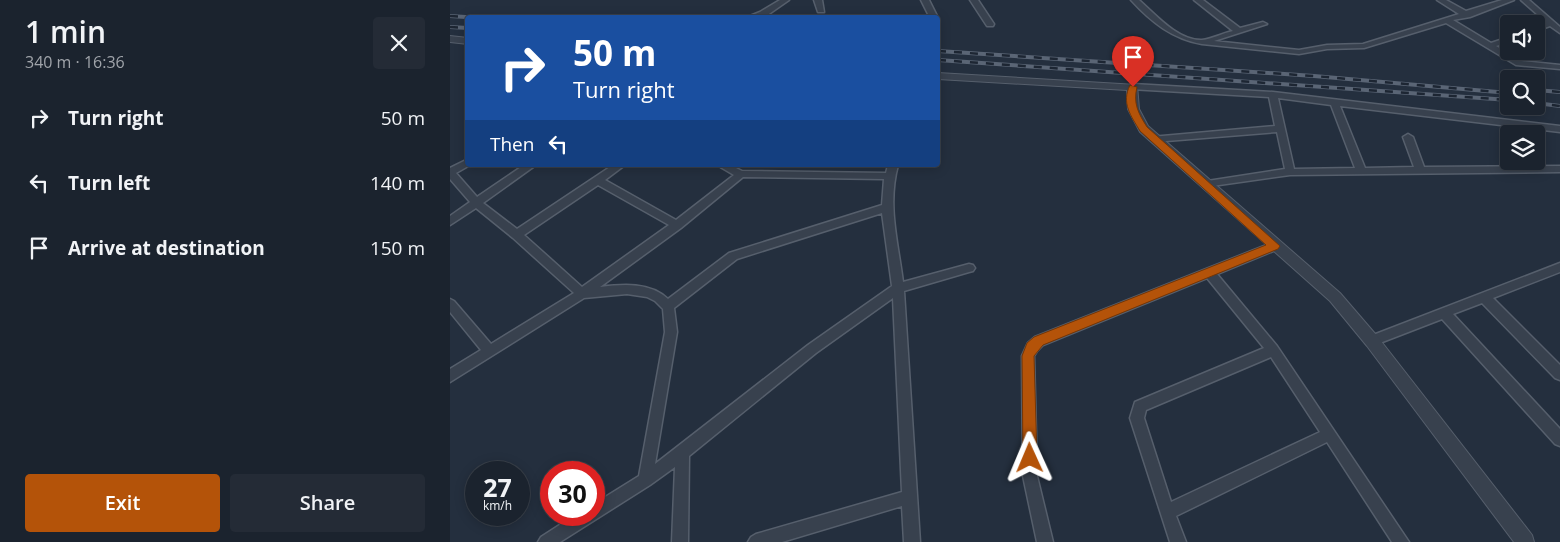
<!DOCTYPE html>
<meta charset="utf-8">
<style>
:root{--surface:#1b232e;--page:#242b36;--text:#f1f3f6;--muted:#a0a4aa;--line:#39404a;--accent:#b45309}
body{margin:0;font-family:"Open Sans",sans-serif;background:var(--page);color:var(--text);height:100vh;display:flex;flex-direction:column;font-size:19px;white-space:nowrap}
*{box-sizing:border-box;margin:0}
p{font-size:16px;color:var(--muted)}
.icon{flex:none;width:28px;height:28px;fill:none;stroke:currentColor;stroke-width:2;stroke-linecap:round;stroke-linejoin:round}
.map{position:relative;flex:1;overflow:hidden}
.details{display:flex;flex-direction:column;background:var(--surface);width:450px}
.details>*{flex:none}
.top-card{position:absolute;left:15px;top:15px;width:475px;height:152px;border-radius:5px;box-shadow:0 2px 12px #0003,0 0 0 1px var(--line);background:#1a4fa0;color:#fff;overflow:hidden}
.controls{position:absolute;left:1050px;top:15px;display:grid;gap:10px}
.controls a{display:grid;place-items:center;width:45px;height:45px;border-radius:5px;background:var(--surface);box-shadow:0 2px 12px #0003,0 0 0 1px var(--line);font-size:25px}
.speed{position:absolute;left:15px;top:461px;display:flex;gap:10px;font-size:25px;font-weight:700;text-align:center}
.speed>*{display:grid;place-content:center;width:65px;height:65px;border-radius:50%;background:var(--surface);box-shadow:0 2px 12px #0003,0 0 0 1px var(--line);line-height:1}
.speed small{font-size:12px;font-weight:400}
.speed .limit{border:8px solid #d22;background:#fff;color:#111}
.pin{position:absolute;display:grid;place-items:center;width:42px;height:42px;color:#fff;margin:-51px -21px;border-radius:50% 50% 50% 0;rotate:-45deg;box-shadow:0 0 5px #0007}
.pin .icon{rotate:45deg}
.me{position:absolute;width:55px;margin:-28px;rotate:359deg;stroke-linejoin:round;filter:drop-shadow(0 0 4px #0008)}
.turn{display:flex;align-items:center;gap:18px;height:105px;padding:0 25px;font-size:22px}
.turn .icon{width:65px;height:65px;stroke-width:2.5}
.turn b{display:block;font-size:35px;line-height:42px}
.then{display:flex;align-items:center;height:48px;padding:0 25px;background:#0003;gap:10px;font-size:19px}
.round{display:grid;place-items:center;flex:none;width:52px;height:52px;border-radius:5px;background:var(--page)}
.overview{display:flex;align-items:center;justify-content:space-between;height:85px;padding:0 25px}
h1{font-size:30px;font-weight:600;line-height:38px}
.button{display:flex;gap:10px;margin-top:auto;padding:10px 25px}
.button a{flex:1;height:58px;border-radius:5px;background:var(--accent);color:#fff;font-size:20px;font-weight:600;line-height:58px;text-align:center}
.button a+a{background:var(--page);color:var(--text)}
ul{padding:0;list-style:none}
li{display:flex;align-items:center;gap:15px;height:65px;padding:0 25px}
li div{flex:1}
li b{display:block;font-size:19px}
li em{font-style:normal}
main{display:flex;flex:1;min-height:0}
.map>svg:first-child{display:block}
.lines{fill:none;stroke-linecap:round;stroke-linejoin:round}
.minor-casing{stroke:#565f6c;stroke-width:3}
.tertiary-casing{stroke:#565f6c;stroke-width:2}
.minor{fill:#38414e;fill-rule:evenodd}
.tertiary{fill:#38414e;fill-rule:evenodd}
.rail-casing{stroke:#5a6575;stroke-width:4}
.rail{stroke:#1d2633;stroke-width:2.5;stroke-dasharray:8;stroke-linecap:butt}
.route{fill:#b45309;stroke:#753606}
</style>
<main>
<section class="details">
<div class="overview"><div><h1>1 min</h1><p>340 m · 16:36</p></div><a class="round"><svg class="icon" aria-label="close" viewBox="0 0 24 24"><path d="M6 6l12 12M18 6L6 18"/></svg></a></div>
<ul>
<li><svg class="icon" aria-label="right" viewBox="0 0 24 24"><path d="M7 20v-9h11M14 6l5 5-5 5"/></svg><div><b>Turn right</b></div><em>50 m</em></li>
<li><svg class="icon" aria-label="left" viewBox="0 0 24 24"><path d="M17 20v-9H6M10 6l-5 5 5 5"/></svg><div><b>Turn left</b></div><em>140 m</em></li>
<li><svg class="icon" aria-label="arrive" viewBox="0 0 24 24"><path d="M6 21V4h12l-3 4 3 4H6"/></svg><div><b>Arrive at destination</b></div><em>150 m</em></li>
</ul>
<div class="button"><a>Exit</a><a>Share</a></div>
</section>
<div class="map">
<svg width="1110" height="542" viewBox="0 0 1110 542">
<rect width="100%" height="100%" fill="#242f3e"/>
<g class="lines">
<defs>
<path id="minor" d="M330 0H339L316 16 295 18 310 12Z
M364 0H372L374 12H368Z
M471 0H479L488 18H480Z
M520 0H528L544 24 543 26H537Z
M681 0H689C705 14 728 41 752 40 762 39 773 33 783 31L744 0H753L790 28 813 22 817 24 764 41 849 50 877 45 913 44 1009 14 987 0H996L1016 11 1052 0H1064L1020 17 1003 20 1041 43 1059 37V42L1046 46 1071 61 1110 65V69L1066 65 996 23 914 48 877 49 849 54 752 44C723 39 701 22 681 0Z
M1071 0H1079L1110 27V33L1100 26 1086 31V26L1096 22Z
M683 84 823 92 1110 126V132L890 106 915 168 964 167 953 137 958 134 963 137 974 167 1110 166V172L840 175 755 187 750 184 751 182 835 169 827 132 704 142 699 139 701 137 825 126 819 97 680 89V85ZM828 98 881 105 905 168 844 169Z
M18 159V165H20L6 173 27 197 74 165H86L33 203 67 229 163 165H175L155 180 226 220 284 175 267 165H280L292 171 436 173 438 165H448C437 205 448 242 453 282L519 264 523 265 525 268 523 271 519 272 454 291 470 542H454L452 506 332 542H298L301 537 306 534 452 492 443 298 366 353 239 456 238 542H222L225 467 200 485 110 542H88L91 537 125 515H144V504L189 476 215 332 213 309 205 301 197 297 177 294 134 298 0 382V369L31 350 0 312V299L4 301 41 344 124 293 63 238 26 208 0 225V216L20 202 0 179V168ZM293 177 434 179 432 205 279 253 218 299C200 282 173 284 150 287L231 228ZM148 185 219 225 132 287 74 235ZM432 213 442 286 358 345 205 464 227 332 224 308 287 259Z
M824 242 828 243 829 246 828 249 767 274 827 346 959 542H942L877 442 726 516 736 542H720L680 418 685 402 814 348 757 278 593 345 587 351 584 356 587 476 603 542H587L573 476 572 356 578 343 585 337ZM821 357 870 432 721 502 694 418 696 410Z
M1110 263V272L1043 298 1110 365V380L1105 378 1032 303 1003 314 1110 429V446L1105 444 992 319 922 346 918 345 916 341 918 337Z"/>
<path id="tertiary" d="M0 36 18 38V44L0 42Z
M488 73 687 85 689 109 698 126 890 293 927 336 1082 535 1084 542H1064L917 346 880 301 690 132 678 109 677 90 488 79Z"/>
</defs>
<use href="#minor" class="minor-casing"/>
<use href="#tertiary" class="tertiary-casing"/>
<use href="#minor" class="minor"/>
<use href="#tertiary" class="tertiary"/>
<defs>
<path id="rail" d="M0 16 31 18
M0 27 18 28
M488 51 864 76 1059 93
M488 60 1059 100
M1086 90 1110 92
M1086 103 1110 106"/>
</defs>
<use href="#rail" class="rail-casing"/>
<use href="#rail" class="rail"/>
</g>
<path class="route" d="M680 85 687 87C683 103 688 113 697 127L830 246 828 249 593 345 584 356 587 458 585 463 580 465 575 463 573 458 572 356 577 343 584 337 816 245 690 131C681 116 671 103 680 85Z"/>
</svg>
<div class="controls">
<a><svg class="icon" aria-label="sound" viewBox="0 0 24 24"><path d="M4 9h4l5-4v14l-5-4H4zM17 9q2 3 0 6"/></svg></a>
<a><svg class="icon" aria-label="search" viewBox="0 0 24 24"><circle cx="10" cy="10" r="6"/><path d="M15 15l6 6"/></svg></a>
<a><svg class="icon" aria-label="layers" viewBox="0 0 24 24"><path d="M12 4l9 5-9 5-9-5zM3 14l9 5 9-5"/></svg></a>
</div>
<div class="speed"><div>27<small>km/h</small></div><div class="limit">30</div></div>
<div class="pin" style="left:683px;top:87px;background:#d93025"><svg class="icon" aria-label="arrive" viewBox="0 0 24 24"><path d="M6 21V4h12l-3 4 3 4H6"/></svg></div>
<svg class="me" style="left:580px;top:458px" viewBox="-20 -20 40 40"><path d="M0-17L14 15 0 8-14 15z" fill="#b45309" stroke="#fff" stroke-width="4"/></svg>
<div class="top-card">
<div class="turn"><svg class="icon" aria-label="right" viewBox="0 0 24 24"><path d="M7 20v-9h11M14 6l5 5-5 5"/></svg><div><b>50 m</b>Turn right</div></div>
<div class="then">Then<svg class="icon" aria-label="left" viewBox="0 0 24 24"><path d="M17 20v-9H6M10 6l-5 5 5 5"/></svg></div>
</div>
</div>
</main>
